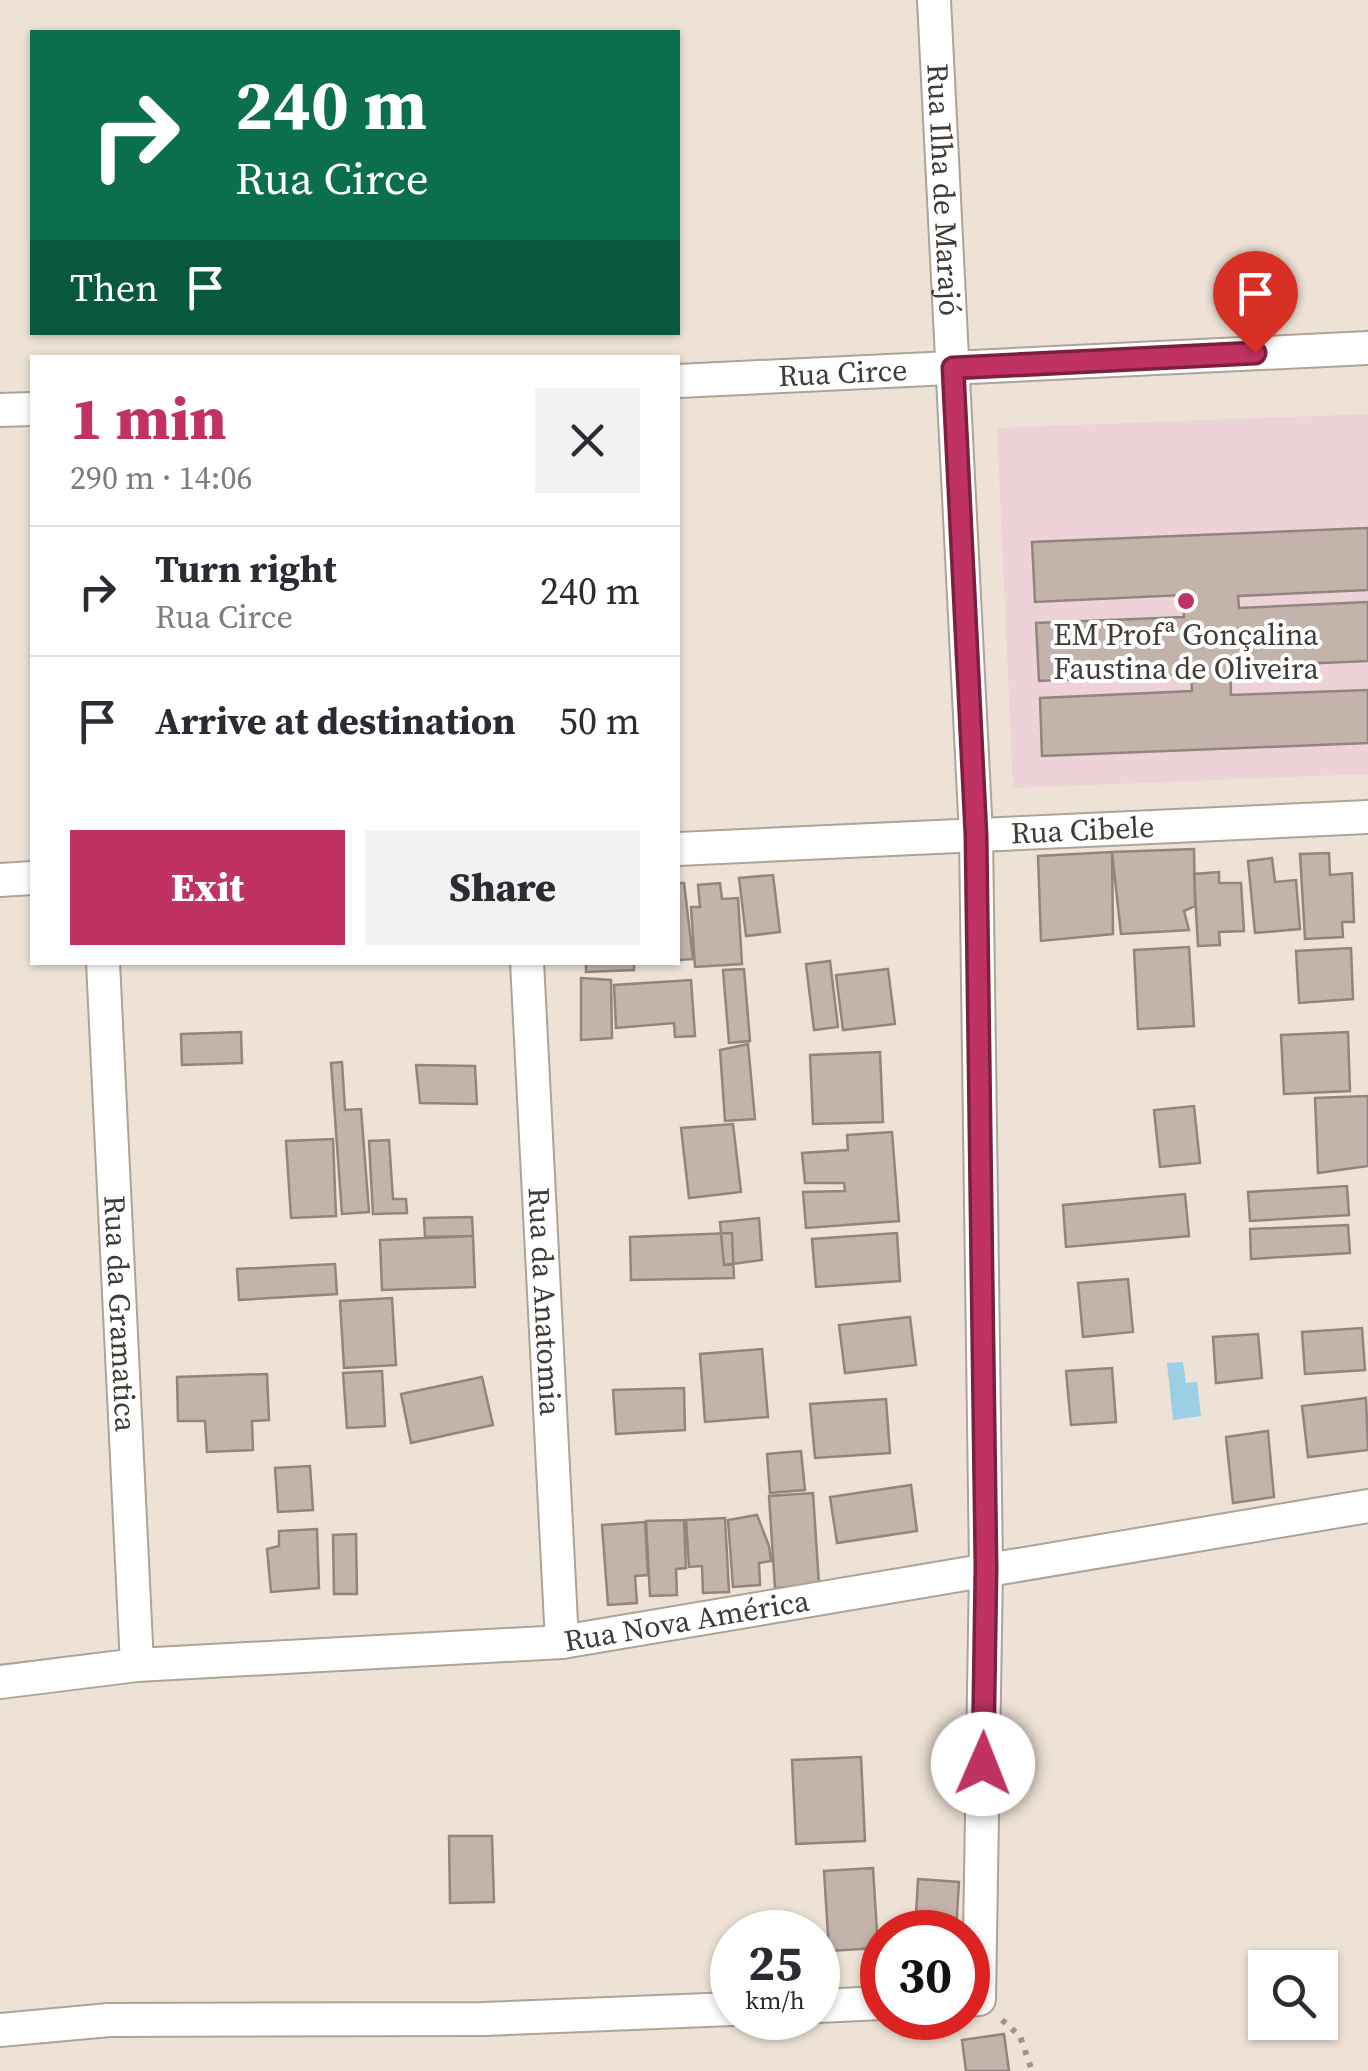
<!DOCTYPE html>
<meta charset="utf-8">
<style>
:root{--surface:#fff;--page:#f2f2f3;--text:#2b2b33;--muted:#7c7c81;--line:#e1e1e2;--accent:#bf3263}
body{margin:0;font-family:"Source Serif 4",serif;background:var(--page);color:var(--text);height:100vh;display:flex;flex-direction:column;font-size:38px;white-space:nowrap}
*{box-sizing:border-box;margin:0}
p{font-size:32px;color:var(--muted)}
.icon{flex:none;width:55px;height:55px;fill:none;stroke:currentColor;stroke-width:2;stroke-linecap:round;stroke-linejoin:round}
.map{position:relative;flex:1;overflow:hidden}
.details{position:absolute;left:30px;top:355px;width:650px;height:610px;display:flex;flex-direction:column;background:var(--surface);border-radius:0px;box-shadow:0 2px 8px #0004}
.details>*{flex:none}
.banner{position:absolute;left:30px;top:30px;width:650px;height:305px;border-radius:0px;box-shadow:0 2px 8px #0004;background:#0b6e4f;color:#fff;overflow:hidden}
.fabs{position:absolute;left:1248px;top:1950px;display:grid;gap:20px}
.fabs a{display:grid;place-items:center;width:90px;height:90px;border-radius:0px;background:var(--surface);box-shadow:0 2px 8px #0004;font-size:50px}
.speed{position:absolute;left:710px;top:1910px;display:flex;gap:20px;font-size:50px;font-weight:700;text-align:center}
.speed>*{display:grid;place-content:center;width:130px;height:130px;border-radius:50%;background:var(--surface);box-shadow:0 2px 8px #0004;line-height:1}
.speed small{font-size:25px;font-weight:400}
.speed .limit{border:15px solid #d22;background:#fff;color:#111}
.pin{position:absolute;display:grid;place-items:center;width:85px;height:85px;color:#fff;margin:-102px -42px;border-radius:50% 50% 50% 0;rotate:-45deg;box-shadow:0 0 10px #0007}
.pin .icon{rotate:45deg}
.me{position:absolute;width:110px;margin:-55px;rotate:1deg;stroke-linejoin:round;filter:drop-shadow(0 0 8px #0008)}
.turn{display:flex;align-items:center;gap:35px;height:210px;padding:0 40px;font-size:45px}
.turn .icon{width:130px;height:130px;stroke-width:2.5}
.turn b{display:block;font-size:70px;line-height:85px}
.then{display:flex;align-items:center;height:95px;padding:0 40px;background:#0003;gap:20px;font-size:38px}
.round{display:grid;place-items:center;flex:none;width:105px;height:105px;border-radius:0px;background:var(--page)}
.headline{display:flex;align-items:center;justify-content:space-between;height:170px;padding:0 40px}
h1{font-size:60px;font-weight:800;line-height:75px;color:var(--accent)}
.primary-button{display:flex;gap:20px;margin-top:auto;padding:20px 40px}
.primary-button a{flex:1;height:115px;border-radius:0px;background:var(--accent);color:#fff;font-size:40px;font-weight:800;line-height:115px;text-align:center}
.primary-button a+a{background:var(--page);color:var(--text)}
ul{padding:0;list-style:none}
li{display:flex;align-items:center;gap:30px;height:130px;padding:0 40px;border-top:2px solid var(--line)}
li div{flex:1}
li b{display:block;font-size:38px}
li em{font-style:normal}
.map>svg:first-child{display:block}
.education{fill:#edd3d7}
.water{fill:#9acfe6}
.building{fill:#c3b3ab;stroke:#93847d;stroke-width:2.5}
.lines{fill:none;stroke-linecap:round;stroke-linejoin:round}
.street-casing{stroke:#ada396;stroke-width:36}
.path{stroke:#9e968d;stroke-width:6;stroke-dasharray:5 8;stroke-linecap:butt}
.street{stroke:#fff;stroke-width:32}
.route-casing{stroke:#7c2040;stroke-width:25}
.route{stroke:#bf3263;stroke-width:18}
.poi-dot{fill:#bf3263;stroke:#fff;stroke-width:4}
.labels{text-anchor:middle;stroke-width:8;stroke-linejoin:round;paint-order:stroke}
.street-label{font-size:30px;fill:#3f3b36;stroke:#fff}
.poi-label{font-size:30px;fill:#3f3b36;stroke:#fff}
</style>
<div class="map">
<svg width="1368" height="2071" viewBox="0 0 1368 2071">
<rect width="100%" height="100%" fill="#ede2d5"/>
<path class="education" d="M1368 414V774L1013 788 997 428Z"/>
<path class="water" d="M1183 1362 1186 1383 1197 1382 1201 1416 1173 1420 1167 1363Z"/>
<path class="building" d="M1368 528V590L1238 596 1239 608 1368 602V661L1230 667 1231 695 1368 690V743L1042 756 1040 698 1192 691 1191 674 1039 681 1036 623 1184 617 1183 595 1035 602 1032 542Z
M1194 849 1195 906 1184 911 1189 930 1121 934 1112 852Z
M1112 852 1113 934 1041 941 1038 856Z
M1329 853 1330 875 1352 873 1354 922H1342L1343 937 1305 939 1300 854Z
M1272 858 1275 882 1296 880 1300 929 1255 933 1248 861Z
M1219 872V883H1241L1244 931 1219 932 1220 945 1198 946 1194 874Z
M773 875 780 932 746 936 739 878Z
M678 883H684L693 959 678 960Z
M720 883 722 899 738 898 742 964 695 967 691 907H700L698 885Z
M1189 947 1194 1026 1138 1029 1134 950Z
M1351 948 1353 999 1299 1003 1296 951Z
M830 961 838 1027 814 1030 806 964Z
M586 962H634V970L586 972Z
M744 969 750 1041 729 1043 723 970Z
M888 969 895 1024 843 1030 836 975Z
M581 978 611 980 612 1038 581 1040Z
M691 980 695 1036 675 1037 674 1023 616 1028 614 985Z
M241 1032 242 1063 182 1065 181 1034Z
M1348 1032 1350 1091 1284 1094 1281 1035Z
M748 1044 755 1119 725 1121 720 1050Z
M880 1052 883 1122 813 1124 810 1055Z
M342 1062 345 1110 361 1109 369 1212 342 1214 331 1063Z
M416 1065 475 1066 477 1104 420 1103Z
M1368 1096V1166L1318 1173 1315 1098Z
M1194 1106 1200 1163 1160 1167 1154 1110Z
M733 1124 741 1192 689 1198 681 1128Z
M892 1132 899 1221 806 1228 803 1192 845 1191 844 1183H805L802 1153 848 1150 847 1135Z
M333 1139 336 1216 291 1218 286 1141Z
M389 1140 393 1199H406L407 1213 373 1214 369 1141Z
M1347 1186 1349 1215 1250 1221 1248 1192Z
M1185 1194 1189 1236 1066 1247 1063 1205Z
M472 1217 473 1236 425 1237 424 1218Z
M759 1218 762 1260 724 1265 720 1222Z
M1348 1225 1350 1253 1251 1259 1250 1229Z
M732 1233 734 1278 631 1280 630 1237Z
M897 1233 900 1281 816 1287 812 1239Z
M473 1236 475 1287 382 1290 380 1240Z
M335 1264 337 1294 239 1300 237 1269Z
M1128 1279 1133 1332 1083 1337 1078 1283Z
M392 1298 396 1365 344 1368 340 1301Z
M910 1317 916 1365 845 1373 839 1325Z
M1362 1328 1365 1370 1305 1374 1302 1332Z
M1258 1334 1262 1378 1216 1383 1213 1337Z
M762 1349 768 1417 705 1422 700 1354Z
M1112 1368 1116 1422 1071 1425 1066 1371Z
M382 1371 385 1426 347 1428 343 1373Z
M267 1374 269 1420 252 1421 253 1450 207 1452 205 1421H178L177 1377Z
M482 1377 493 1425 411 1443 401 1394Z
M684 1388 685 1430 616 1434 613 1390Z
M1366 1398 1368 1450 1308 1457 1302 1406Z
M886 1399 890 1453 815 1458 810 1404Z
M1268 1431 1274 1497 1233 1503 1226 1437Z
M801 1451 805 1490 770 1493 767 1454Z
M310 1466 313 1510 278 1512 275 1468Z
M911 1485 917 1531 837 1543 830 1497Z
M813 1493 819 1585 775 1588 769 1496Z
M757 1515 769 1546 771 1561 759 1563 760 1585 733 1587 728 1520Z
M725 1518 729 1592 703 1593 702 1566 689 1567 686 1520Z
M684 1520 686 1568 676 1569 677 1595 650 1596 646 1521Z
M645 1522 648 1575 635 1576 637 1603 608 1605 602 1525Z
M317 1529 319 1588 271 1592 267 1549 279 1546V1531Z
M356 1534 357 1594H334L333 1535Z
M861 1757 865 1841 796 1844 792 1760Z
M449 1836H492L494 1902 450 1903Z
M873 1868 878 1948 829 1951 824 1871Z
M918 1879 959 1882 956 1932H915Z
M1004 2034 1009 2071H966L962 2040Z"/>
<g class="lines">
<defs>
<g id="street">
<path id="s1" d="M934 0 976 835 986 1568 979 1999 968 2000"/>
<path id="s2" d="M678 381 1368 348"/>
<path d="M0 410 32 409"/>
<path id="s3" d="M678 849 1368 817"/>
<path d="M0 880 32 878"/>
<path id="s4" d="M103 962 137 1665"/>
<path id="s5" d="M527 962 562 1642"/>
<path id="s6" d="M0 1682 137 1665 562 1642 1368 1506"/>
<path d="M818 2006 882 2003"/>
<path d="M0 2030 109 2020 484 2019 732 2009"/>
</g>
</defs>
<use href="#street" class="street-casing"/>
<path class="path" d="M1002 2020 1020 2036 1032 2071"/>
<use href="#street" class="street"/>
</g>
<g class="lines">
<defs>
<path id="route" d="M983 1764 986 1568 976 835 953 368 1255 353"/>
</defs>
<use href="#route" class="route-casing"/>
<use href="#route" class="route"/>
</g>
<circle class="poi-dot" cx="1186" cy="601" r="10"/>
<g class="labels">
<g class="street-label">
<text dy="10" stroke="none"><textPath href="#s1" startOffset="190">Rua Ilha de Marajó</textPath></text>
<text dy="10" stroke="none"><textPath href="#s2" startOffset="165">Rua Circe</textPath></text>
<text dy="10" stroke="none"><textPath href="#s3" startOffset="405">Rua Cibele</textPath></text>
<text dy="10" stroke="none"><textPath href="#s5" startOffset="340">Rua da Anatomia</textPath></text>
<text dy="10" stroke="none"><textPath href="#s4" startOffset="352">Rua da Gramatica</textPath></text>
<text dy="10" stroke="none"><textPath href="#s6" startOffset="690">Rua Nova América</textPath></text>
</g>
<g class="poi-label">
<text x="1186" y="645">EM Profª Gonçalina<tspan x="1186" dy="34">Faustina de Oliveira</tspan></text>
</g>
</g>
</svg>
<div class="fabs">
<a><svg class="icon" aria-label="search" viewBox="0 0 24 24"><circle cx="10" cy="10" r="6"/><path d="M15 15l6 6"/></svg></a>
</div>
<div class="speed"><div>25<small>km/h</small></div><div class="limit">30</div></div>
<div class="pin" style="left:1255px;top:353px;background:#d93025"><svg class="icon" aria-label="arrive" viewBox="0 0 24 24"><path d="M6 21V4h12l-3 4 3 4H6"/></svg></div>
<svg class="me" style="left:983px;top:1764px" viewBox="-20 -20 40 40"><circle r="19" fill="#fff"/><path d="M0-13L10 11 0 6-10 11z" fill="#bf3263"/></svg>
<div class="banner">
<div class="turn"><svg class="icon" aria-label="right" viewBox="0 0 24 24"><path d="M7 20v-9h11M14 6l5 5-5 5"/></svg><div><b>240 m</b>Rua Circe</div></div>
<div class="then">Then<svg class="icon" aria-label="arrive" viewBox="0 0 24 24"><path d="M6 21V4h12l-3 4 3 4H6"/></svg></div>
</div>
<section class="details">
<div class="headline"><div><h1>1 min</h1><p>290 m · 14:06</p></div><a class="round"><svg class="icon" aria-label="close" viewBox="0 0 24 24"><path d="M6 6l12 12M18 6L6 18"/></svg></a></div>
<ul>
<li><svg class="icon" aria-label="right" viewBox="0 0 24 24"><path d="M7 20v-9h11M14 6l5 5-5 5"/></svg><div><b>Turn right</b><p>Rua Circe</p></div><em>240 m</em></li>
<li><svg class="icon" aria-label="arrive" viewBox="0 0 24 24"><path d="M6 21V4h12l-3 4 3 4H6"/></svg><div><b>Arrive at destination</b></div><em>50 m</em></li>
</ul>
<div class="primary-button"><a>Exit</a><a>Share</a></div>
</section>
</div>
